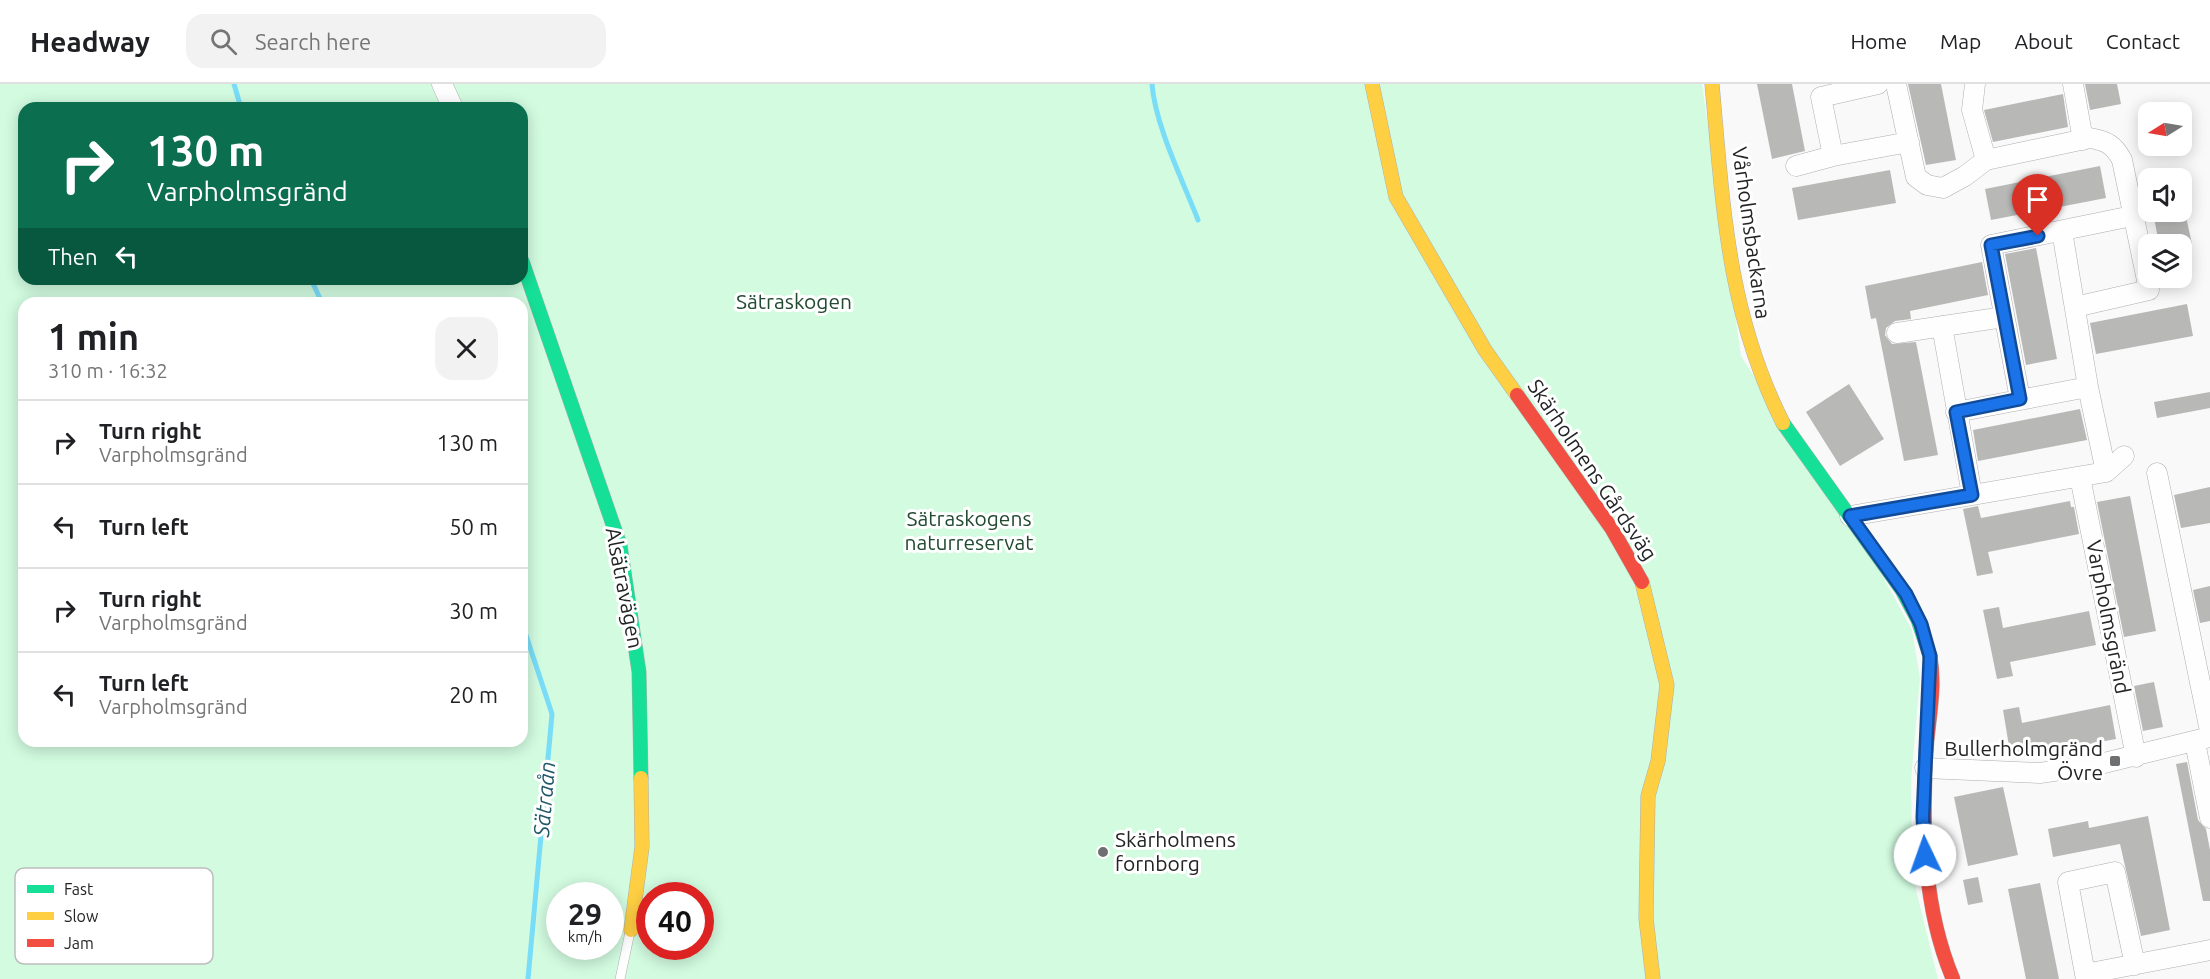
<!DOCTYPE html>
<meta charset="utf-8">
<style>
:root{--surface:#fff;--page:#f2f2f2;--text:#202124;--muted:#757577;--line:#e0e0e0}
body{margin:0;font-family:Ubuntu,sans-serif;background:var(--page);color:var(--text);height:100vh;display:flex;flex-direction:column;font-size:22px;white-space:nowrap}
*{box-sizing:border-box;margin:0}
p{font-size:20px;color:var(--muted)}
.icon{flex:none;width:33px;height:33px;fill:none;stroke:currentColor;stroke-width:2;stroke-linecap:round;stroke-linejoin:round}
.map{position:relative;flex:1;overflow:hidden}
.panel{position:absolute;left:18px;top:213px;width:510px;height:450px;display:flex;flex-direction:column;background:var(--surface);border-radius:18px;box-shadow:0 3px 15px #0003}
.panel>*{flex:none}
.guide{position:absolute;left:18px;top:18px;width:510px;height:183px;border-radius:18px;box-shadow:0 3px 15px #0003;background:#0b6e4f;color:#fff;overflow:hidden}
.needle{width:39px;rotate:259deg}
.fabs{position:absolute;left:2138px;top:18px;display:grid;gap:12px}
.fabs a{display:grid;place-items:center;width:54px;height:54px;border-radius:12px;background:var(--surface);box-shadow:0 3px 15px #0003;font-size:30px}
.speed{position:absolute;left:546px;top:798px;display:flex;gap:12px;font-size:30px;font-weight:700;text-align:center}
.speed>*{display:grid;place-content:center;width:78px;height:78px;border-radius:50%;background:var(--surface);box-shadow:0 3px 15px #0003;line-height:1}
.speed small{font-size:15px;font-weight:400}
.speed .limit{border:9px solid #d22;background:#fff;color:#111}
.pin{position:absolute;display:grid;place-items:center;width:51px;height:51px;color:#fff;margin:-62px -26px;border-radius:50% 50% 50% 0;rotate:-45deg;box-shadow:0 0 6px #0007}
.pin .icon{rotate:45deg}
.me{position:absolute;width:66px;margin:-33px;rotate:357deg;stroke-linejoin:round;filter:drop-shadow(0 0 4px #0008)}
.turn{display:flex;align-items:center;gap:21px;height:126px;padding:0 30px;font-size:27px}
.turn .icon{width:78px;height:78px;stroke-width:2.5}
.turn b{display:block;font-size:42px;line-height:51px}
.then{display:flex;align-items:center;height:57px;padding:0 30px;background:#0003;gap:12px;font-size:22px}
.round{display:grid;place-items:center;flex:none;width:63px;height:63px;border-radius:18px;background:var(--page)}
.summary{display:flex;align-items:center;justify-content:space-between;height:102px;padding:0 30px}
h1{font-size:36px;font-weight:700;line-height:45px}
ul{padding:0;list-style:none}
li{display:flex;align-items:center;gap:18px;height:84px;padding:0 30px;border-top:2px solid var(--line)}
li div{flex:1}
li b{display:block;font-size:22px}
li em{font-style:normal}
header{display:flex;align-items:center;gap:36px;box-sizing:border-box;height:84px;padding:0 30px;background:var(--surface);border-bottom:2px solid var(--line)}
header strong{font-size:28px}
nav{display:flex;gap:33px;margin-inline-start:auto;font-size:21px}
.search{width:420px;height:54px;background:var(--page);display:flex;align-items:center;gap:15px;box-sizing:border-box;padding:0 21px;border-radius:18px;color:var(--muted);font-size:22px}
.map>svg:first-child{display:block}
.green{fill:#d2fbe0;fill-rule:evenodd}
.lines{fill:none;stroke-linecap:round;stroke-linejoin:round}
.stream{stroke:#79ddf8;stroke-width:5}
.building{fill:#b8b8b7}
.lane-casing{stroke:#aeaeaf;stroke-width:10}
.street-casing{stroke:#aeaeaf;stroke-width:21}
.fast-casing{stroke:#aeaeaf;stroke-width:15}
.slow-casing{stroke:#aeaeaf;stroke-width:15}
.jam-casing{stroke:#aeaeaf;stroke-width:15}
.lane{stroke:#fefefe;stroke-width:9}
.street{stroke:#fefefe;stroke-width:20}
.fast{stroke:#16e098;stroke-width:14}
.slow{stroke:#ffcf43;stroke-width:14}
.jam{stroke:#f24e42;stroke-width:14}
.route-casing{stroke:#114b97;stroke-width:15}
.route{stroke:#1a73e8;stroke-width:10}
.poi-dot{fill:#6e6f70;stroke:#fff;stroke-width:2}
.labels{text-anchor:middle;stroke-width:6;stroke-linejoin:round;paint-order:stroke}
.street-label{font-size:21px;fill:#232425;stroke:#fff}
.park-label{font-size:21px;fill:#214a31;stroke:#fff}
.poi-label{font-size:21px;fill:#232425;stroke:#fff;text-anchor:end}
.water-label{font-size:22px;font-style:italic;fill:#215969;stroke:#fff}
.key{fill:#fff;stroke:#bdbdbe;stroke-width:1.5}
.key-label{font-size:16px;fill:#232425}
</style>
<header>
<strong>Headway</strong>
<div class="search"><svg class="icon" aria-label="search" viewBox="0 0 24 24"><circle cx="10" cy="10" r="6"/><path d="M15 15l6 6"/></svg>Search here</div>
<nav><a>Home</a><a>Map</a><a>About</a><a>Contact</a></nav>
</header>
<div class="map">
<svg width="2210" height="895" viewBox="0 0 2210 895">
<rect width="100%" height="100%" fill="#f9f9fa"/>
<path class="green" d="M0 0H1702L1741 272 1883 493 1912 546 1920 594 1911 696 1912 769 1916 806 1938 895H0ZM24 24H522V195H24ZM24 219H522V657H24ZM560 812H610V862H560ZM650 812H700V862H650Z"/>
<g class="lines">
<path class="stream" d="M234 0 241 24
M1152 0C1155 41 1183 97 1198 136
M311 195 322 219
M522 539 552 630 528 895"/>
</g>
<path class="building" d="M1757 0H1792L1805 67 1772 75Z
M1908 0H1941L1956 76 1926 81Z
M2085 0H2117L2121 20 2090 26Z
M2063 10 2068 43 1993 58 1984 26Z
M2100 82 2106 114 1991 136 1985 105Z
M1890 86 1896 119 1798 136 1792 104Z
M2153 128H2185L2192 160H2159Z
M2036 164 2057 275 2026 281 2005 170Z
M1982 178 1988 211 1910 227 1911 235 1895 237 1886 244 1885 251 1892 260 1916 258 1938 371 1904 377 1876 234 1871 235 1865 202Z
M2187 220 2193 252 2096 270 2090 239Z
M1849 300 1884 355 1840 382 1806 328Z
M2210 308V324L2157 334 2154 318Z
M2080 325 2087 356 1978 377 1973 346Z
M2210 403V439L2181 444 2174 411Z
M2130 412 2156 547 2124 553 2097 418Z
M2070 417 2071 423H2074L2079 450 1988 468 1993 489 1977 492 1963 425 1978 422 1981 434Z
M2210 502V537L2200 539 2193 506Z
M1999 523 2003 544 2089 527 2096 561 2010 578 2013 592 1997 595 1983 526Z
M2154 598 2163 643 2143 647 2134 602Z
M2110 621 2116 655 2011 674 2003 626 2019 623 2022 639Z
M2187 678 2198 736 2206 745 2210 766V817H2203L2176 680Z
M2003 703 2018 771 1968 782 1954 713Z
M2148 732 2170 846 2141 852 2120 760 2053 773 2048 745 2088 737 2089 744Z
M1978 793 1983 818 1968 821 1963 796Z
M2040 799 2059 895H2026L2008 805Z"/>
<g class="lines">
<defs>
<path id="lane" d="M620 895 630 848"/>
<path id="street" d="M442 0 453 24
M1878 0 1821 13 1833 72 1909 58
M1896 0 1916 93 1927 101 1943 104 1965 92 1986 76 2090 54C2107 57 2114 61 2122 76L2149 206 2075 223
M1975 0 1972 26 1986 76
M2073 0 2083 56
M1796 82 1833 72
M2062 147 2088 303 2106 388
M1942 242 1972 411
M1897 249 2004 233
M2020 315 1991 161 2132 132
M1956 328 2088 303
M2157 389 2210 647
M2080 393 2136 673
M1850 432 2106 388 2124 372
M2195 658 2210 734
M1925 684 2040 689 2100 680 2210 653
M2135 881 2115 788 2068 798 2085 890 2210 866"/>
<path id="fast" d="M522 177 620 461 639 588 641 694
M1783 339 1902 506 1918 536 1930 572"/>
<path id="slow" d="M1372 0 1396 113 1485 266 1517 311
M1712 0C1723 121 1727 228 1783 339
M1642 498 1667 601 1658 677 1648 712 1646 834 1653 895
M631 846 642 763 641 694"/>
<path id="jam" d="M1517 311 1612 445 1642 498
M1930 572C1936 604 1928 637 1926 669 1922 746 1923 823 1953 895"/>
</defs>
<use href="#lane" class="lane-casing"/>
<use href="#street" class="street-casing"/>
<use href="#fast" class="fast-casing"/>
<use href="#slow" class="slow-casing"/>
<use href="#jam" class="jam-casing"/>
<use href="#lane" class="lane"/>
<use href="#street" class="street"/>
<use href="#fast" class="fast"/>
<use href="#slow" class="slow"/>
<use href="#jam" class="jam"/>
</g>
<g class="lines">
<defs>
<path id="route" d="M1925 771 1923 733 1930 572 1921 540 1906 510 1850 432 1972 411 1956 328 2020 315 1991 161 2038 152"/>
</defs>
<use href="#route" class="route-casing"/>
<use href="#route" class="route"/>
</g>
<g class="poi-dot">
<rect x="2109" y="671" width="12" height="12" rx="3"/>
<circle cx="1103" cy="768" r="6"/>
</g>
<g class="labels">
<g class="street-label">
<text transform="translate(1751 149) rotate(82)" y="7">Vårholmsbackarna</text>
<text transform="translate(1592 386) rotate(56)" y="7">Skärholmens Gårdsväg</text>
<text transform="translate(624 504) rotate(79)" y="7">Alsätravägen</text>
<text transform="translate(2108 533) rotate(79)" y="7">Varpholmsgränd</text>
</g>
<g class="park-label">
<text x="794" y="225">Sätraskogen</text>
<text x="969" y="442">Sätraskogens<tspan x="969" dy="24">naturreservat</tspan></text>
</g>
<g class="poi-label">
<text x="2103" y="672">Bullerholmgränd<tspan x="2103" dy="24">Övre</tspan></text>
<text x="1115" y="763" text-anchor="start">Skärholmens<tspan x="1115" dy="24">fornborg</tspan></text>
</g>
<g class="water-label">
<text transform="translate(544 715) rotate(-85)" y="8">Sätraån</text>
</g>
</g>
<rect x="15" y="784" width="198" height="96" rx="9" class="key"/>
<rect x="27" y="801" width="27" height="8" fill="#16e098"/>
<rect x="27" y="828" width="27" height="8" fill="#ffcf43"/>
<rect x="27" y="855" width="27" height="8" fill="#f24e42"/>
<g class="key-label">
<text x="64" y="811">Fast</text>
<text x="64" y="838">Slow</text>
<text x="64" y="865">Jam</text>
</g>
</svg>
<div class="fabs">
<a><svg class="needle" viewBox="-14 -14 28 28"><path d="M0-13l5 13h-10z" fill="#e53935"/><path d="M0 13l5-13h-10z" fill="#757577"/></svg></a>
<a><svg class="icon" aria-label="sound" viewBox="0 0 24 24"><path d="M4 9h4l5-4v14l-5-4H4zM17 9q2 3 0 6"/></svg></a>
<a><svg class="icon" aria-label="layers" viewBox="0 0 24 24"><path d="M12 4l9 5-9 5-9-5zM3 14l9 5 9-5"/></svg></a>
</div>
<div class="speed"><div>29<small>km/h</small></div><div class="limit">40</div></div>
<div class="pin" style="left:2038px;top:152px;background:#d93025"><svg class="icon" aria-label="arrive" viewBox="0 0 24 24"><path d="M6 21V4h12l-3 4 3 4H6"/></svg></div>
<svg class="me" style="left:1925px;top:771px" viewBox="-20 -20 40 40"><circle r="19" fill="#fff"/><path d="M0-13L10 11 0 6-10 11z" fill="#1a73e8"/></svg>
<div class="guide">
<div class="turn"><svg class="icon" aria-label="right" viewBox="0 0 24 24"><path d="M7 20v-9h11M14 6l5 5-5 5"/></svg><div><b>130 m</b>Varpholmsgränd</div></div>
<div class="then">Then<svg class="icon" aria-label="left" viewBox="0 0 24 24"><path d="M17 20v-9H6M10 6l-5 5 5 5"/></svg></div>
</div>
<section class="panel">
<div class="summary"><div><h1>1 min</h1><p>310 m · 16:32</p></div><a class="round"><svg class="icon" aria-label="close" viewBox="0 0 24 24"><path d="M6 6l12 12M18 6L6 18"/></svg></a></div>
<ul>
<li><svg class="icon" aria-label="right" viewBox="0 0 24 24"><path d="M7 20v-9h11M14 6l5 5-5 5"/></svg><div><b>Turn right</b><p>Varpholmsgränd</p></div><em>130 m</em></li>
<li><svg class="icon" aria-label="left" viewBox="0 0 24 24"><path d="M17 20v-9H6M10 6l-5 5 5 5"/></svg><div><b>Turn left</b></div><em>50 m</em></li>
<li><svg class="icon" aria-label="right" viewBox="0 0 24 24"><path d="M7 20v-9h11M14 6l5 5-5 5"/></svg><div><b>Turn right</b><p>Varpholmsgränd</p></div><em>30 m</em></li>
<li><svg class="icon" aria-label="left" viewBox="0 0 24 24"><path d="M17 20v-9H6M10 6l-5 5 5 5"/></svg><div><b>Turn left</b><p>Varpholmsgränd</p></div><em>20 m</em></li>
</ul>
</section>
</div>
